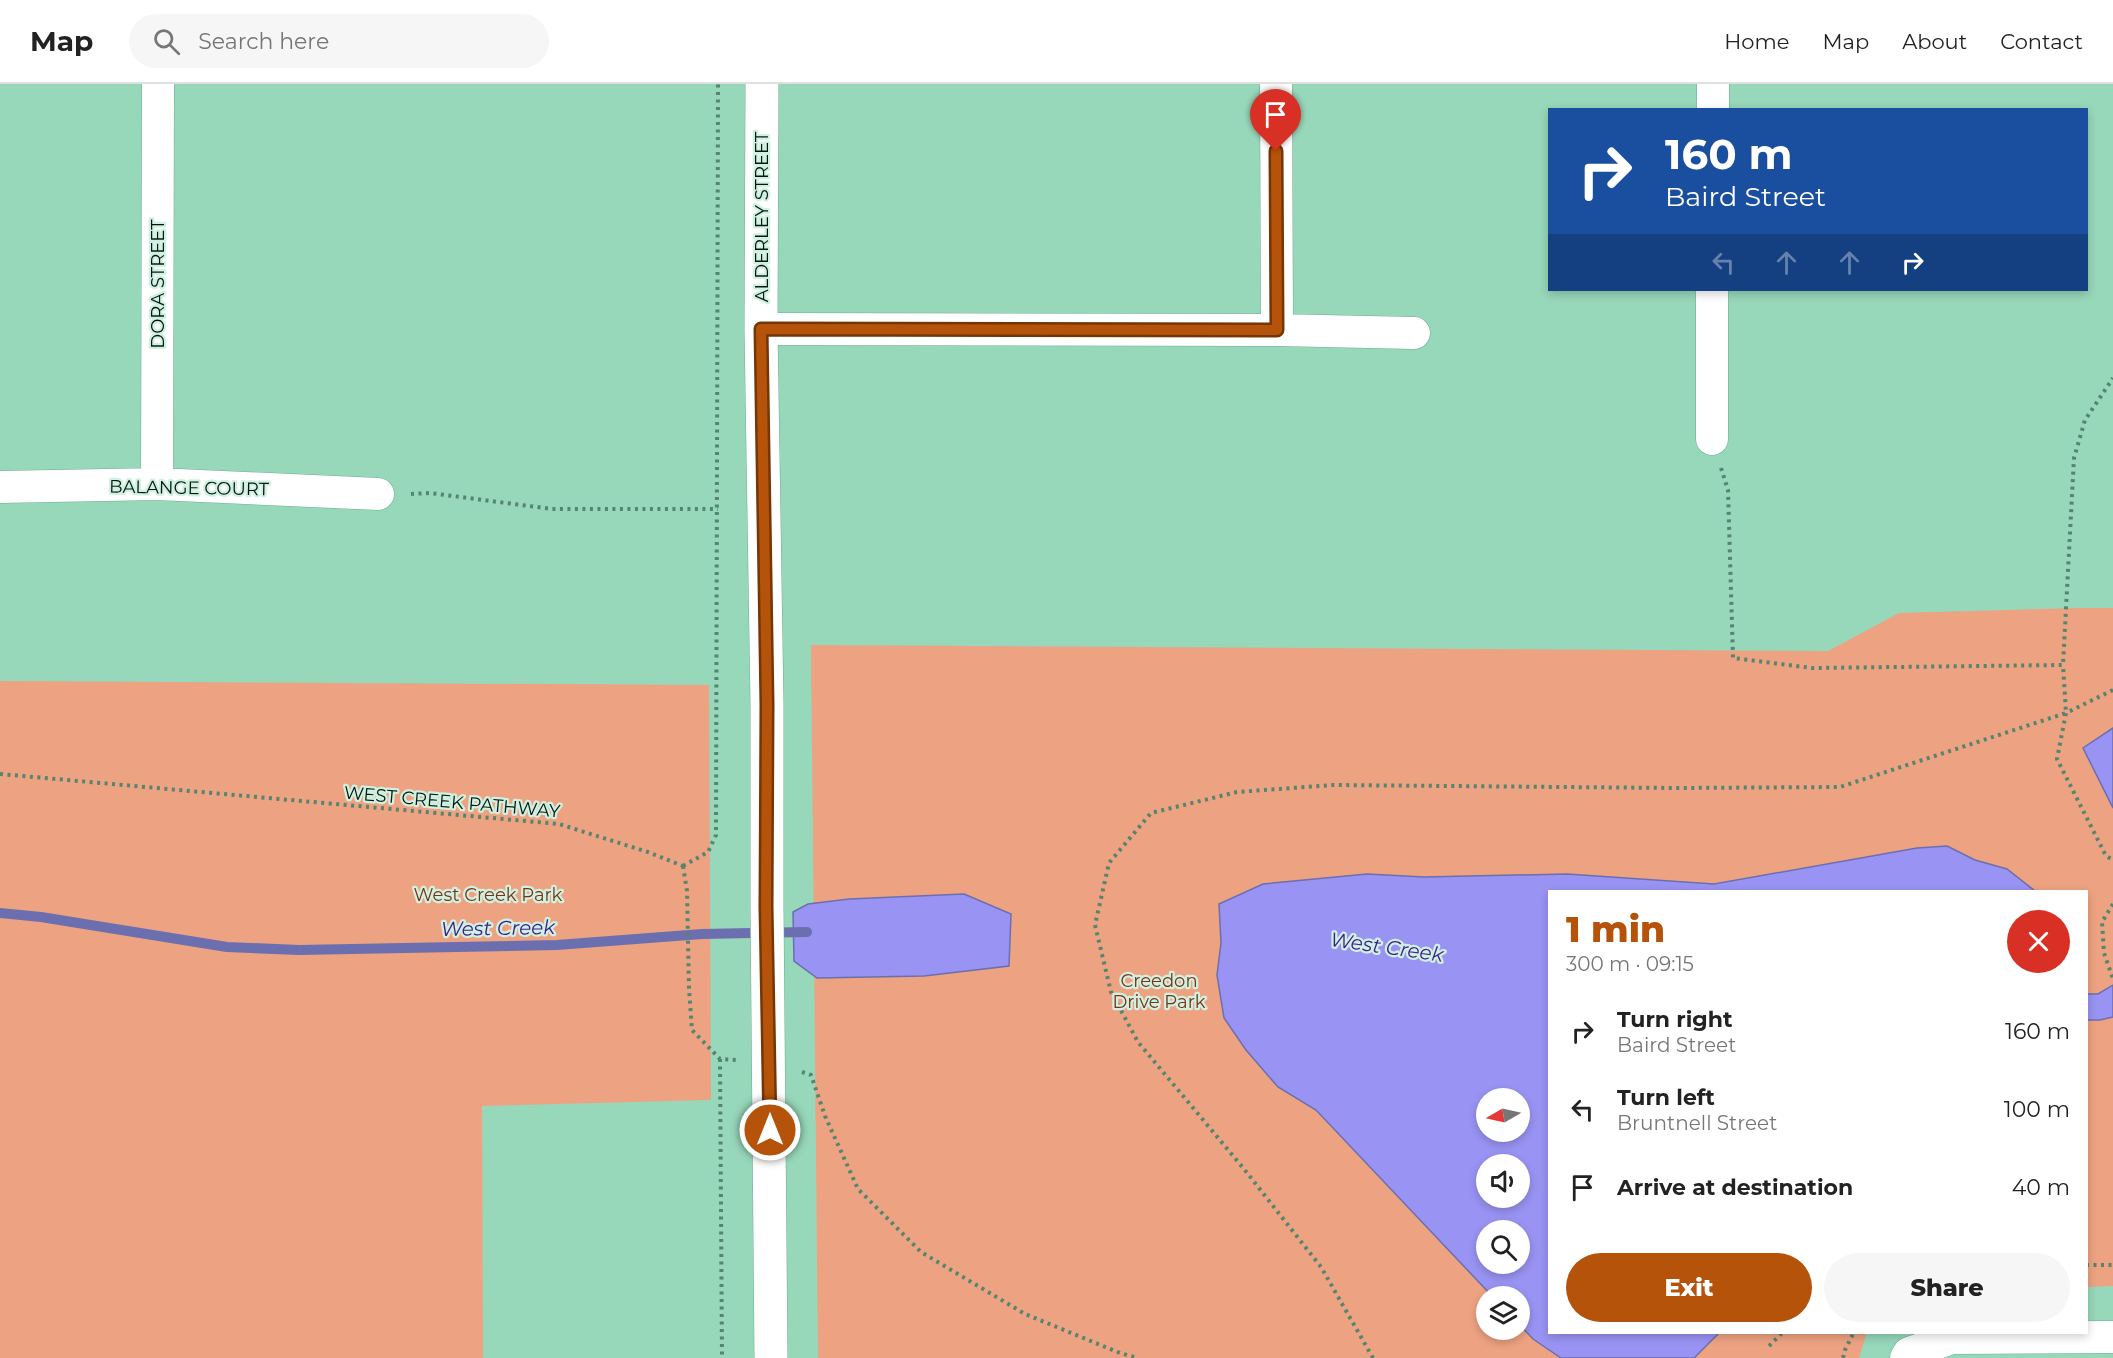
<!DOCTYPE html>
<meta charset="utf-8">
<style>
:root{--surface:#fff;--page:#f6f6f6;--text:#222;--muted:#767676;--line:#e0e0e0;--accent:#b45309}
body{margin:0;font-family:Montserrat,sans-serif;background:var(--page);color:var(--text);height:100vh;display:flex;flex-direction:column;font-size:22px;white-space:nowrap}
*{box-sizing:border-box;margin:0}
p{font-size:20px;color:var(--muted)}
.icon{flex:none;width:33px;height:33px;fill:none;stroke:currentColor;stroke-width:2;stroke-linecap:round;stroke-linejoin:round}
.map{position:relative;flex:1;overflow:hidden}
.sheet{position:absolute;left:1548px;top:806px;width:540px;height:444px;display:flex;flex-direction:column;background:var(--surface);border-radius:0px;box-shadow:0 3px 9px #0003}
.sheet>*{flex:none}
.guide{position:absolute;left:1548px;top:24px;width:540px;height:183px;border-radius:0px;box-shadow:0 3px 9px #0003;background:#1a4fa0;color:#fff;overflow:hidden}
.needle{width:39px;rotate:261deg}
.fabs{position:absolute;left:1476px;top:1004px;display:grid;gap:12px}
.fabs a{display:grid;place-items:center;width:54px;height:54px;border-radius:50%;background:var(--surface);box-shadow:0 3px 9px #0003;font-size:30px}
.pin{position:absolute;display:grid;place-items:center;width:51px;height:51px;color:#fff;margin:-62px -26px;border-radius:50% 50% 50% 0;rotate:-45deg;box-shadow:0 0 6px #0007}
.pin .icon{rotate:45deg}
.me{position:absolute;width:66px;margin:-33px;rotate:0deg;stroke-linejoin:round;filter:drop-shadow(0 0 4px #0008)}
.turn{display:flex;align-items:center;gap:21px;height:126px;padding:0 18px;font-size:27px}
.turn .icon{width:78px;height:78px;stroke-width:2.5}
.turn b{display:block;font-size:42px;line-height:51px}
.lanes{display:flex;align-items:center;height:57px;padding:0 18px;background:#0003;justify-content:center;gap:30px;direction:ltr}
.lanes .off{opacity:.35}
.round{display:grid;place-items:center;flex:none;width:63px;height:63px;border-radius:32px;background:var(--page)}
.overview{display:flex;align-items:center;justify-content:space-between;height:102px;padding:0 18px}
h1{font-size:36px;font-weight:800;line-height:45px;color:var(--accent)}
.primary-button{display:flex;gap:12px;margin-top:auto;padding:12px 18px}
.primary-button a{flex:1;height:69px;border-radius:36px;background:var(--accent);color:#fff;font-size:24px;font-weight:800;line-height:69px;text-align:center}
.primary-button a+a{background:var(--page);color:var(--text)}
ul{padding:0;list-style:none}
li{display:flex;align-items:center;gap:18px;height:78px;padding:0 18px}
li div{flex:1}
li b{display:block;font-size:22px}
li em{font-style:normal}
header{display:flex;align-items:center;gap:36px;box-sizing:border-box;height:84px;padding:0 30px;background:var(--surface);border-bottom:2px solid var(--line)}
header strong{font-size:28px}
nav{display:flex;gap:33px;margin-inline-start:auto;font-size:21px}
.search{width:420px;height:54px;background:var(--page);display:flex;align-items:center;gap:15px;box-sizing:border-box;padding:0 21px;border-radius:33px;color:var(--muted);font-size:22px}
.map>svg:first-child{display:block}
.green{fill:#eda382;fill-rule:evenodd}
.water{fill:#9993f3;stroke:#6b6faf;stroke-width:1.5;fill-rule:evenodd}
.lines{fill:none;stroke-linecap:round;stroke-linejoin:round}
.stream{stroke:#6b6faf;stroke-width:10}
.minor-casing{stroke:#6ead91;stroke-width:33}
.tertiary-casing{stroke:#6ead91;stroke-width:34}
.path{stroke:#558470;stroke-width:4;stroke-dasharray:3 4.5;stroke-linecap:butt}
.minor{stroke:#fff;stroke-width:32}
.tertiary{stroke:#fff;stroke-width:33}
.route-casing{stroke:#753606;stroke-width:15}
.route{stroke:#b45309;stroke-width:10}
.labels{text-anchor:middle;stroke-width:4.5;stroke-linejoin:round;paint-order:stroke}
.street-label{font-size:18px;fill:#011a10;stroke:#d1f0e1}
.park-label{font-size:18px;fill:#753514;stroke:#d1f0e1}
.water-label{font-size:20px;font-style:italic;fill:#391f8d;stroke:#d1f0e1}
</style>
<header>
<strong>Map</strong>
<div class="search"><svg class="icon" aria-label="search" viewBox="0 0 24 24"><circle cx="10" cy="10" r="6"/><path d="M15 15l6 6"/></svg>Search here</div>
<nav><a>Home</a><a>Map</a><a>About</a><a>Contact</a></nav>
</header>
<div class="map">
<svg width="2113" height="1274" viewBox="0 0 2113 1274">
<rect width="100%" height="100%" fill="#97d7ba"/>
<path class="green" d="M2076 524H2113V1202L2087 1203 2086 807H1550V1248H1867L1859 1274H818L811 561 1828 567 1899 529ZM1486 1014H1520V1047H1486ZM1486 1080H1520V1113H1486ZM1486 1146H1520V1179H1486ZM1486 1212H1520V1245H1486Z
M0 597 709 601 711 1016 482 1022 483 1274H0Z"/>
<path class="water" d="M2113 644V724L2083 664Z
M1947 762 1975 776 2007 785 2035 807H1550V1248H1720L1694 1274H1561L1533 1255 1520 1241V1212H1492L1316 1026 1278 1003 1246 966 1224 934 1217 891 1221 859 1219 820 1263 800 1367 790 1424 793 1567 790 1714 800 1917 764ZM1486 1014H1520V1047H1486ZM1486 1080H1520V1113H1486ZM1486 1146H1520V1179H1486Z
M964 810 1011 830 1009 882 924 892 817 894 794 877 793 828 808 820 849 815Z
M2113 901V933L2100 936H2087V910H2098Z"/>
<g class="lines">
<path class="stream" d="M0 829 41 833 227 863 299 866 557 861 702 850 807 848"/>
<defs>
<path id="minor" d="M1276 0 1277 246
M1713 26V0
M761 245 1277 246 1414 249
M1712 355V206
M157 400 158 0
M0 403 157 400 378 410
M1906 1274 1909 1269 1952 1254 2113 1253"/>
<path id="tertiary" d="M762 0 761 245 767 621V823L771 1274"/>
</defs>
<use href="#minor" class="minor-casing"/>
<use href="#tertiary" class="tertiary-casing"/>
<path class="path" d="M1721 384 1728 406 1733 574 1812 584 2063 581 2074 374 2085 336 2113 294
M411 410 430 409 552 425H718
M2113 606 2066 629 2057 675 2106 772 2113 776
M0 690 559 740 648 768 683 782
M683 782 708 768 716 751 718 0
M683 782 687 807 689 905 692 946 720 975 737 976
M2113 820 2102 838 2104 869 2113 895
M720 975 722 1274
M802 988 811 991 825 1032 858 1105 921 1168 1025 1230 1120 1269 1138 1274
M2086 1181H2113
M1769 1262 1783 1248
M1373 1274 1321 1183 1244 1085 1138 958 1111 908 1095 841 1109 779 1151 729 1237 708 1333 701 1677 704 1840 703 2066 629 2063 581
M1843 1274 1845 1266 1854 1248"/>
<use href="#minor" class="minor"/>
<use href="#tertiary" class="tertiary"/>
</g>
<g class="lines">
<defs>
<path id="route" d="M770 1046 766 823 767 621 761 245 1277 246 1276 67"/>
</defs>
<use href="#route" class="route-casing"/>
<use href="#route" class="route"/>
</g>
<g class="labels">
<g class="street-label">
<text transform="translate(762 133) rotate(-90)" y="6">ALDERLEY STREET</text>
<text transform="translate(158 200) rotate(-90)" y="6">DORA STREET</text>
<text transform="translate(189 404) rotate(1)" y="6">BALANGE COURT</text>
<text transform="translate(452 718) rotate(5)" y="6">WEST CREEK PATHWAY</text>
</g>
<g class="park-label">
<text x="488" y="817">West Creek Park</text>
<text x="1159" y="903">Creedon<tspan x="1159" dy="21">Drive Park</tspan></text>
</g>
<g class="water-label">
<text transform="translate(498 844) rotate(-1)" y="7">West Creek</text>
<text transform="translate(1387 863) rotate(8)" y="7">West Creek</text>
</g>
</g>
</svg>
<div class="fabs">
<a><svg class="needle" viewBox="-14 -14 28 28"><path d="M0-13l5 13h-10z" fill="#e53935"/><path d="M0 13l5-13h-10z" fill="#767676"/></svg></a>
<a><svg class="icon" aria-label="sound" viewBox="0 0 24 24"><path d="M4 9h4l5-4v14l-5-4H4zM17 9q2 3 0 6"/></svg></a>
<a><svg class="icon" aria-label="search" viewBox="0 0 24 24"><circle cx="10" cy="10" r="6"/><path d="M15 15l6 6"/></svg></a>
<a><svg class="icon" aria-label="layers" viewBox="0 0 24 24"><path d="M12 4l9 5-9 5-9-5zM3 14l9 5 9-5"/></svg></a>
</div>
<div class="pin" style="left:1276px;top:67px;background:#d93025"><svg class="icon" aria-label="arrive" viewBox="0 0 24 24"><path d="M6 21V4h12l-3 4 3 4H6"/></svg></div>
<svg class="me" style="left:770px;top:1046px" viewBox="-20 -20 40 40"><circle r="17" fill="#b45309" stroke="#fff" stroke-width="3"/><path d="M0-11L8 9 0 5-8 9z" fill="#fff"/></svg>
<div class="guide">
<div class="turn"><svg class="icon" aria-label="right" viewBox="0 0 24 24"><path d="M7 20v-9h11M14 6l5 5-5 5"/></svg><div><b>160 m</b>Baird Street</div></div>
<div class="lanes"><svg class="icon off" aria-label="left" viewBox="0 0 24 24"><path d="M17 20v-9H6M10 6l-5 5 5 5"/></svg><svg class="icon off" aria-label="ahead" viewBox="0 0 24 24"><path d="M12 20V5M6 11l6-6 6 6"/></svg><svg class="icon off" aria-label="ahead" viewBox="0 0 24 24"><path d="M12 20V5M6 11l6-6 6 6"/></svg><svg class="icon" aria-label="right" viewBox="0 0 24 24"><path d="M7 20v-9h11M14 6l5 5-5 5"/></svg></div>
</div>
<section class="sheet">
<div class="overview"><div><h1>1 min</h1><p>300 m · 09:15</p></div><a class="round" style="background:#d93025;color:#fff"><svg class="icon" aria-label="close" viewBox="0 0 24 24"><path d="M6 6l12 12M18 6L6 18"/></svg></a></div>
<ul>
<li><svg class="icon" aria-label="right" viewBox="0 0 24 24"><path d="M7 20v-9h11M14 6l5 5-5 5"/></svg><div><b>Turn right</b><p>Baird Street</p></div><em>160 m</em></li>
<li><svg class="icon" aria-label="left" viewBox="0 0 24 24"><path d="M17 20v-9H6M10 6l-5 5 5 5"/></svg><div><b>Turn left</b><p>Bruntnell Street</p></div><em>100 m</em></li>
<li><svg class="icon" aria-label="arrive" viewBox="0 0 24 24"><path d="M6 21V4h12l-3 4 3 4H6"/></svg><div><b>Arrive at destination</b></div><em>40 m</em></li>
</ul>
<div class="primary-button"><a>Exit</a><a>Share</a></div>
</section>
</div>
